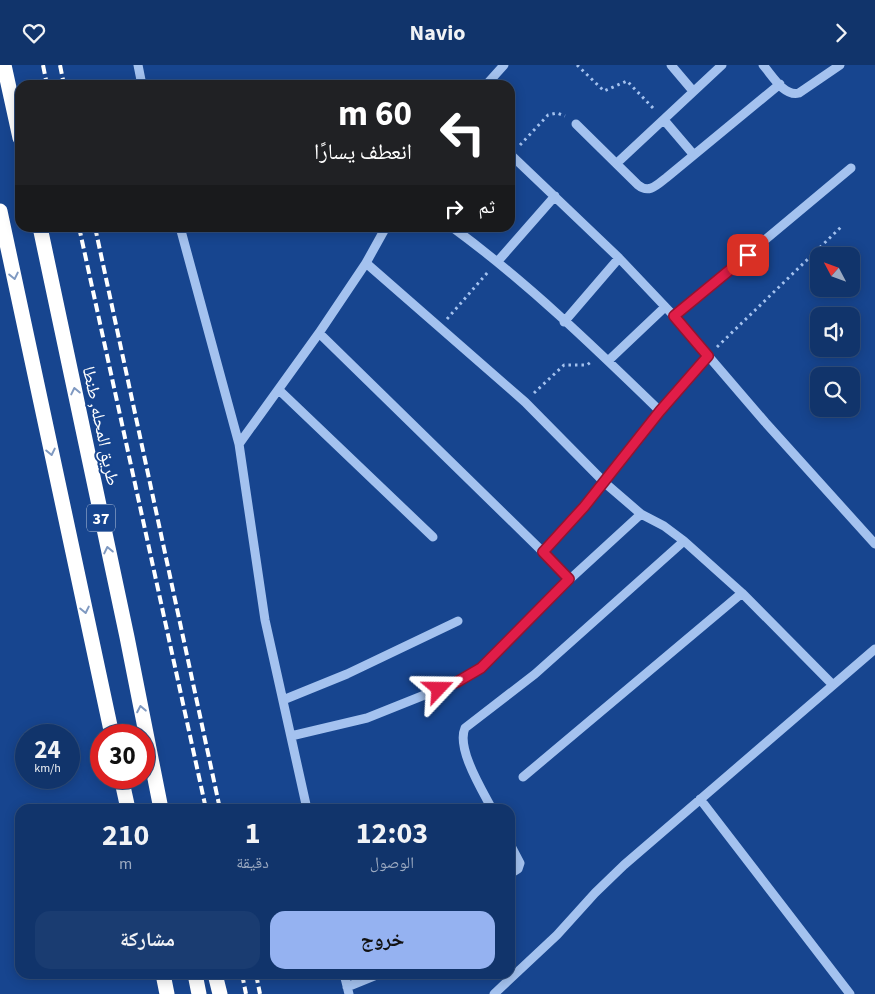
<!DOCTYPE html>
<html lang="ar">
<meta charset="utf-8">
<style>
:root{--surface:#11346b;--page:#1a3c71;--text:#f1f3f6;--muted:#9caac1;--line:#304f7e;--accent:#95b2f1}
body{margin:0;font-family:"Source Sans 3","Noto Naskh Arabic",sans-serif;background:var(--page);color:var(--text);direction:rtl;height:100vh;display:flex;flex-direction:column;font-size:19px;white-space:nowrap}
*{box-sizing:border-box;margin:0}
p{font-size:16px;color:var(--muted)}
.icon{flex:none;width:28px;height:28px;fill:none;stroke:currentColor;stroke-width:2;stroke-linecap:round;stroke-linejoin:round}
.map{position:relative;flex:1;overflow:hidden;direction:ltr}
.drawer{position:absolute;left:15px;top:739px;width:500px;height:175px;display:flex;flex-direction:column;background:var(--surface);border-radius:15px;box-shadow:0 2px 12px #0003,0 0 0 1px var(--line);direction:rtl}
.drawer>*{flex:none}
.banner{position:absolute;left:15px;top:15px;width:500px;height:152px;border-radius:15px;box-shadow:0 2px 12px #0003,0 0 0 1px var(--line);direction:rtl;background:#202124;color:#fff;overflow:hidden}
.needle{width:32px;rotate:311deg}
.controls{position:absolute;left:810px;top:182px;display:grid;gap:10px}
.controls a{display:grid;place-items:center;width:50px;height:50px;border-radius:10px;background:var(--surface);box-shadow:0 2px 12px #0003,0 0 0 1px var(--line);font-size:25px}
.speed{position:absolute;left:15px;top:659px;display:flex;gap:10px;font-size:25px;font-weight:700;text-align:center}
.speed>*{display:grid;place-content:center;width:65px;height:65px;border-radius:50%;background:var(--surface);box-shadow:0 2px 12px #0003,0 0 0 1px var(--line);line-height:1}
.speed small{font-size:12px;font-weight:400}
.speed .limit{border:8px solid #d22;background:#fff;color:#111}
.pin{position:absolute;display:grid;place-items:center;width:42px;height:42px;color:#fff;margin:-21px;border-radius:10px;box-shadow:0 2px 8px #0006}
.me{position:absolute;width:55px;margin:-28px;rotate:67deg;stroke-linejoin:round;filter:drop-shadow(0 0 4px #0008)}
.turn{display:flex;align-items:center;gap:18px;height:105px;padding:0 20px;font-size:22px}
.turn .icon{width:65px;height:65px;stroke-width:2.5}
.turn b{display:block;font-size:35px;line-height:42px}
.then{display:flex;align-items:center;height:48px;padding:0 20px;background:#0003;gap:10px;font-size:19px}
.eta{display:flex;justify-content:space-evenly;align-items:center;height:85px;text-align:center}
.eta b{font-size:30px;font-weight:700;line-height:35px}
.button{display:flex;gap:10px;margin-top:auto;padding:10px 20px}
.button a{flex:1;height:58px;border-radius:15px;background:var(--accent);color:#111;font-size:20px;font-weight:700;line-height:58px;text-align:center}
.button a+a{background:var(--page);color:var(--text)}
header{display:flex;justify-content:space-between;align-items:center;height:65px;padding:0 20px;background:var(--surface);font-size:22px;font-weight:700}
.map>svg:first-child{display:block}
.lines{fill:none;stroke-linecap:round;stroke-linejoin:round}
.path{stroke:#a4c2ef;stroke-width:3;stroke-dasharray:2.5 4;stroke-linecap:butt}
.minor{stroke:#a4c2ef;stroke-width:9}
.highway{stroke:#fff;stroke-width:15}
.rail{stroke:#fff;stroke-width:4;stroke-dasharray:9 4;stroke-linecap:butt}
.oneway{stroke:#7f99c1}
.route-casing{stroke:#92132f;stroke-width:12}
.route{stroke:#e11d48;stroke-width:9}
.labels{text-anchor:middle;stroke-width:4;stroke-linejoin:round;paint-order:stroke}
.shield{fill:#17458f;stroke:#b9c7dd;stroke-width:1}
.shield-label{font-size:16px;font-weight:bold;fill:#fff}
.street-label{font-size:18px;fill:#fff;stroke:#17458f}
</style>
<header><svg class="icon" aria-label="forward" viewBox="0 0 24 24"><path d="M9 5l7 7-7 7"/></svg>Navio<svg class="icon" aria-label="heart" viewBox="0 0 24 24"><path d="M12 20l-8-8c-3-5 5-10 8-4 3-6 11-1 8 4z"/></svg></header>
<div class="map">
<svg width="875" height="929" viewBox="0 0 875 929">
<rect width="100%" height="100%" fill="#17458f"/>
<g class="lines">
<path class="path" d="M577 0 604 26 627 16 654 44
M520 80 548 50 557 48 565 51
M447 254 488 207
M717 282 841 162
M534 328 564 300H587L591 297"/>
<path class="minor" d="M138 0 142 20
M671 0 693 26
M763 0C772 10 784 32 799 28L840 0
M486 20 504 0
M664 55 693 89
M576 59 638 120C649 129 657 120 666 113L780 19
M510 89 619 193 674 251 765 357 875 479
M617 98 722 0
M180 162 239 379 265 555 307 744
M452 162C527 217 594 282 660 346
M498 196 555 131
M366 198 386 162
M674 251 851 103
M564 257 619 193
M319 268 543 487 569 515
M608 296 665 242
M279 325 433 472
M239 379 319 268 366 198 525 337 605 418 641 449 664 461 684 476 742 528 833 620
M543 487 584 442 660 346 708 291
M283 635 347 609 458 556
M291 671 367 653 457 617 481 603 569 515 641 449
M523 712 742 528
M700 734 850 929
M492 744C482 725 456 683 465 663L535 609 684 476
M510 779 520 798 518 804 510 809
M344 909 349 929
M347 922 379 909
M494 929 557 870 595 828 624 800 875 584"/>
<path class="highway" d="M4 0 20 73
M0 146 112 670
M40 162 127 572 161 744
M121 712 128 744
M163 909 167 929
M195 909 199 929
M215 909 220 929"/>
<path class="rail" d="M43 0 47 20
M60 0 64 20
M79 162 206 744
M95 162 220 744
M242 909 246 929
M256 909 260 929"/>
</g>
<defs><path id="oneway-chevron" d="M-2-3.5L2.5 0L-2 3.5" fill="none" stroke-width="1.6" stroke-linecap="round" stroke-linejoin="round" transform="scale(1.25)"/></defs>
<g class="oneway">
<use href="#oneway-chevron" transform="translate(14 211) rotate(78)"/>
<use href="#oneway-chevron" transform="translate(75 326) rotate(-102)"/>
<use href="#oneway-chevron" transform="translate(51 387) rotate(78)"/>
<use href="#oneway-chevron" transform="translate(108 485) rotate(-102)"/>
<use href="#oneway-chevron" transform="translate(85 545) rotate(78)"/>
<use href="#oneway-chevron" transform="translate(141 644) rotate(-101)"/>
</g>
<g class="lines">
<defs>
<path id="route" d="M439 624 457 617 481 603 569 514 543 487 584 442 660 346 708 291 674 251 748 190"/>
</defs>
<use href="#route" class="route-casing"/>
<use href="#route" class="route"/>
</g>
<g class="labels">
<rect class="shield" x="87" y="439.5" width="28" height="27" rx="4"/>
<g class="shield-label">
<text x="101" y="459">37</text>
</g>
<g class="street-label">
<text transform="translate(101 361) rotate(78)" y="6">طريق المحله, طنطا</text>
</g>
</g>
</svg>
<div class="controls">
<a><svg class="needle" viewBox="-14 -14 28 28"><path d="M0-13l5 13h-10z" fill="#e53935"/><path d="M0 13l5-13h-10z" fill="#9caac1"/></svg></a>
<a><svg class="icon" aria-label="sound" viewBox="0 0 24 24"><path d="M4 9h4l5-4v14l-5-4H4zM17 9q2 3 0 6"/></svg></a>
<a><svg class="icon" aria-label="search" viewBox="0 0 24 24"><circle cx="10" cy="10" r="6"/><path d="M15 15l6 6"/></svg></a>
</div>
<div class="speed"><div>24<small>km/h</small></div><div class="limit">30</div></div>
<div class="pin" style="left:748px;top:190px;background:#d93025"><svg class="icon" aria-label="arrive" viewBox="0 0 24 24"><path d="M6 21V4h12l-3 4 3 4H6"/></svg></div>
<svg class="me" style="left:439px;top:624px" viewBox="-20 -20 40 40"><path d="M0-17L14 15 0 8-14 15z" fill="#e11d48" stroke="#fff" stroke-width="4"/></svg>
<div class="banner">
<div class="turn"><svg class="icon" aria-label="left" viewBox="0 0 24 24"><path d="M17 20v-9H6M10 6l-5 5 5 5"/></svg><div><b>60 m</b>انعطف يسارًا</div></div>
<div class="then">ثم<svg class="icon" aria-label="right" viewBox="0 0 24 24"><path d="M7 20v-9h11M14 6l5 5-5 5"/></svg></div>
</div>
<section class="drawer">
<div class="eta">
<div><b>12:03</b><p>الوصول</p></div>
<div><b>1</b><p>دقيقة</p></div>
<div><b>210</b><p>m</p></div>
</div>
<div class="button"><a>خروج</a><a>مشاركة</a></div>
</section>
</div>
